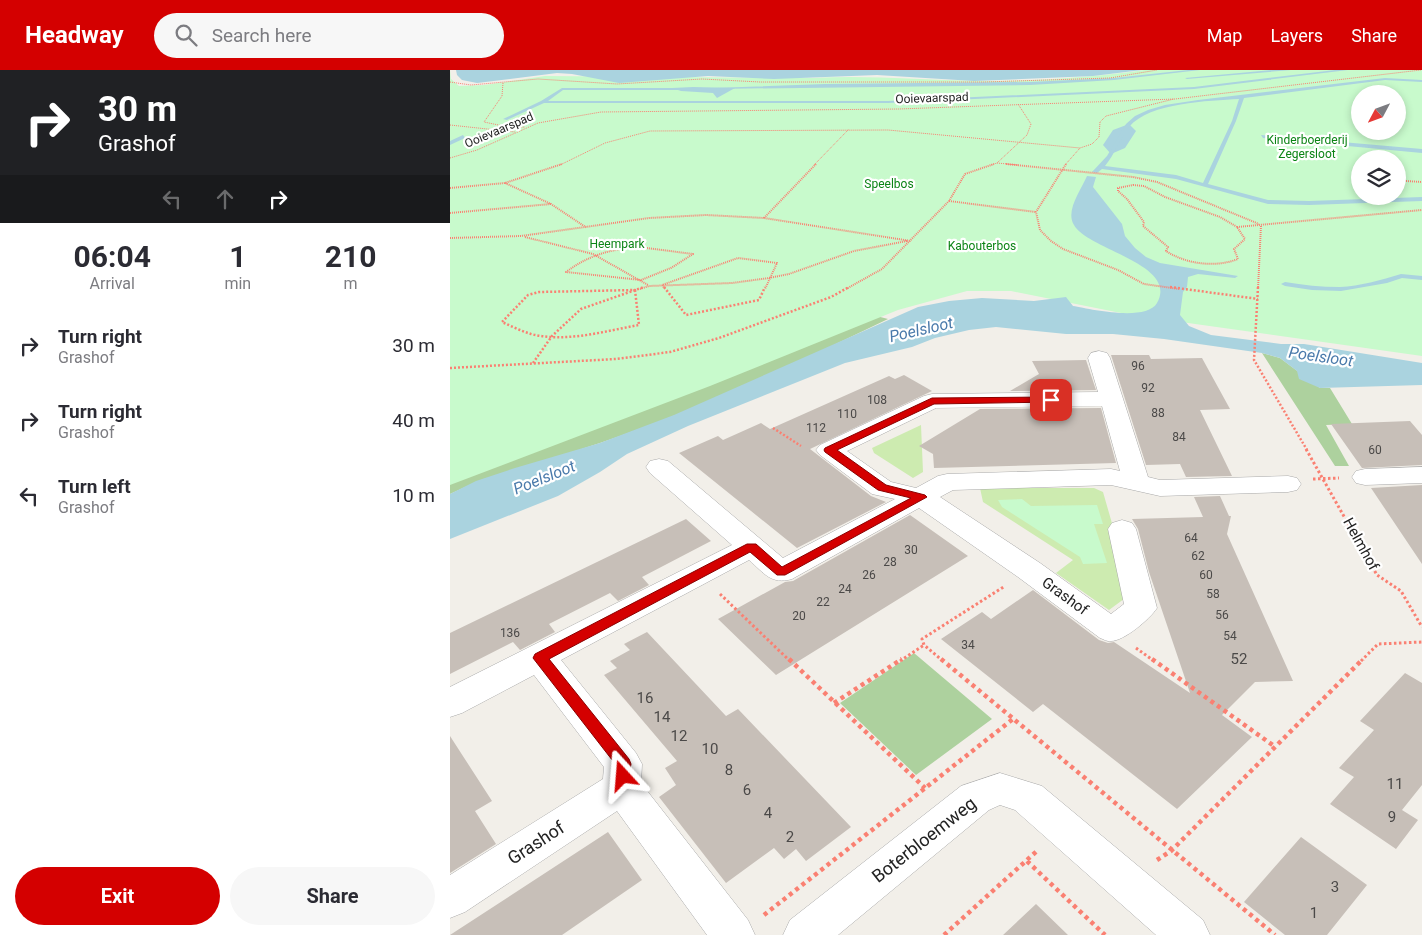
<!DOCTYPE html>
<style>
:root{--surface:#fff;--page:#f7f7f7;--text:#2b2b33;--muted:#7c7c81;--accent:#d40000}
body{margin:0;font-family:Roboto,sans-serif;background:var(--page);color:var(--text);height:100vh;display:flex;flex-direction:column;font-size:19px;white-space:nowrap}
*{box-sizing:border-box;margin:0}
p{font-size:16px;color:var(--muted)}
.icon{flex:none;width:28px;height:28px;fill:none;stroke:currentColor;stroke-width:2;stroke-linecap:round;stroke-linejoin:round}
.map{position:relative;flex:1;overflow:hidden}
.drawer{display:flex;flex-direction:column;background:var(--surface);width:450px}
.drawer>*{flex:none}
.banner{background:#202124;color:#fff;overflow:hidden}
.needle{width:32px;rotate:229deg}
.tools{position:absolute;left:901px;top:15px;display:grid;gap:10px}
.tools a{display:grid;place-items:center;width:55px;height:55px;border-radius:50%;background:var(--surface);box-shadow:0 2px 8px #0003;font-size:25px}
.pin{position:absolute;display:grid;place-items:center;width:42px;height:42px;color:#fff;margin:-21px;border-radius:10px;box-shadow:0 2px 8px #0006}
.me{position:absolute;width:55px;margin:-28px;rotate:341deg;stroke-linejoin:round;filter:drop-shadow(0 0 4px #0008)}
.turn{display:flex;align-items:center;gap:18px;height:105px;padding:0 15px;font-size:22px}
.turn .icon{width:65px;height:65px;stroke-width:2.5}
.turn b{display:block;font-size:35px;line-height:42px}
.lanes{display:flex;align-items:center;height:48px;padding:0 15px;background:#0003;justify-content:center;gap:25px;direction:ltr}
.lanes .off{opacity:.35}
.eta{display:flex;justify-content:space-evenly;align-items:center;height:85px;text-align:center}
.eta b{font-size:30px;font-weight:700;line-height:35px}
.action{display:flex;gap:10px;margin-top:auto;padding:10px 15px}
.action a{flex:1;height:58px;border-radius:30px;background:var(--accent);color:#fff;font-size:20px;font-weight:700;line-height:58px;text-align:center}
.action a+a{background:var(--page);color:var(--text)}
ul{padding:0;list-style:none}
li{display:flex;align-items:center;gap:15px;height:75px;padding:0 15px}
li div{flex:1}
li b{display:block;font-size:19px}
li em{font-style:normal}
header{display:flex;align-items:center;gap:30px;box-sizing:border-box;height:70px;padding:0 25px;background:var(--accent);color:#fff}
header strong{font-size:24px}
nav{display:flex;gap:28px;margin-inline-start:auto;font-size:18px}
.search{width:350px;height:45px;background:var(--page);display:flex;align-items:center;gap:12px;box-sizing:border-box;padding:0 18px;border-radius:28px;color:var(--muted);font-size:19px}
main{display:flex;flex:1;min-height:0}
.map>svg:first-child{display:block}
.grass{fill:#cdebb0}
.forest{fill:#add19e}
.park{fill:#c8facc;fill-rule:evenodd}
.water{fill:#aad3df}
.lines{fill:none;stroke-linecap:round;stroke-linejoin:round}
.stream{fill:#aad3df;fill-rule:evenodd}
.building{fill:#c7bfb8}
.street-casing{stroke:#a9a9a9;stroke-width:1}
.path-far4{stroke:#fa8072;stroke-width:1;stroke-dasharray:1 1;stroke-linecap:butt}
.path-far3{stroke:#fa8072;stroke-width:2;stroke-dasharray:1 1;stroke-linecap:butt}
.path-far2{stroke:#fa8072;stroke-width:2.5;stroke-dasharray:2 2;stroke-linecap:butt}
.path-far1{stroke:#fa8072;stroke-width:3;stroke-dasharray:2.5 2.5;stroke-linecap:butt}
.path{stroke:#fa8072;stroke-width:4.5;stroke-dasharray:4 4;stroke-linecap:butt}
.street{fill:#fff;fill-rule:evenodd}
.route{fill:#d40000;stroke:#8a0000}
.labels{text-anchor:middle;stroke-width:4.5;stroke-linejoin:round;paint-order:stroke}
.far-street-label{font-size:12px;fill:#222;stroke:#fff}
.far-park-label{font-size:12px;fill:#0c8416;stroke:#fff}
.number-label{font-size:12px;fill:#4b4948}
.street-label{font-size:15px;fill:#222;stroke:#fff}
.near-number-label{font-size:15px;fill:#4b4948}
.water-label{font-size:16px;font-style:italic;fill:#4a7aab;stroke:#fff}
.near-street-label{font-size:18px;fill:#222;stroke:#fff}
</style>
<header>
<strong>Headway</strong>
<div class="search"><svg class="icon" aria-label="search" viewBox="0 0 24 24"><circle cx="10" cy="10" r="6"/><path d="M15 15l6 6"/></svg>Search here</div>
<nav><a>Map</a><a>Layers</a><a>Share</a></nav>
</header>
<main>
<section class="drawer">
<div class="banner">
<div class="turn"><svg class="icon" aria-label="right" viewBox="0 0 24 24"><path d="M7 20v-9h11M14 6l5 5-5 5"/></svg><div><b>30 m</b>Grashof</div></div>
<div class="lanes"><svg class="icon off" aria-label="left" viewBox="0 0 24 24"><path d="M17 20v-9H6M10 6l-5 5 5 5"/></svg><svg class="icon off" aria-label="ahead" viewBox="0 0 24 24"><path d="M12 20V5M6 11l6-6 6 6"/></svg><svg class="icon" aria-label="right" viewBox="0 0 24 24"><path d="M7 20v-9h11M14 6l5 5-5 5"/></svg></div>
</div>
<div class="eta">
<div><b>06:04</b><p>Arrival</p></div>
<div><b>1</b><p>min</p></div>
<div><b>210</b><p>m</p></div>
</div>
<ul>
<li><svg class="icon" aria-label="right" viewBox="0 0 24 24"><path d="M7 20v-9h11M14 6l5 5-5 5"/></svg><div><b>Turn right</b><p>Grashof</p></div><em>30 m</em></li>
<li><svg class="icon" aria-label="right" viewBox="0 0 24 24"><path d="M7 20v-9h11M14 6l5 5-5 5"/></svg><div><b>Turn right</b><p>Grashof</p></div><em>40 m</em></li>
<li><svg class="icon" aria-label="left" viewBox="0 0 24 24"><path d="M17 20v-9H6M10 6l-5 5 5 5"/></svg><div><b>Turn left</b><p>Grashof</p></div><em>10 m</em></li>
</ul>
<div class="action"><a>Exit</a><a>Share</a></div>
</section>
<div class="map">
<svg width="972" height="865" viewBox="0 0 972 865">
<rect width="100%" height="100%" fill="#f2efe9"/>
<path class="grass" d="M471 355 473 402 463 408 424 383 422 378Z
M530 418H644L653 422 682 523 659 540 606 503 623 490 533 432Z"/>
<path class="forest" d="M380 234 438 249C345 294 249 340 150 373 100 390 49 401 0 424V328Z
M812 283 830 288 870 318H880L902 354 876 355 899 396H885Z
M464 583 542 649 466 705 390 633Z"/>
<path class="park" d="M0 0 1 9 9 16 34 15 95 6 363 8C418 5 472 10 527 11 582 11 639 8 694 0H972V286L681 245 561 221H517L448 240 260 316 0 415ZM910 24H948V61H910ZM910 89H948V126H910Z
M572 429 581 436 647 435 653 454H644L657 493 633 494 630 487 552 437 548 430Z"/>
<path class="water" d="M6 0H692L643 6 524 11 427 5 324 9 258 6 169 13 122 4 107 3 27 13 12 10 7 5Z
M243 17 285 18 267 28 263 23 231 21 222 18Z
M679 54 686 61 675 78 661 84 653 75 663 60Z
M637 106 646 107 643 117 672 154 675 166 685 178 696 187 710 193 788 206 785 208 748 204 738 207 737 217 733 222 730 245 739 256 761 265 831 274H854L972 293V315L870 318 849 309 847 301 830 288 812 283 714 269 663 264H616L546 257 519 260 485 268 462 277 395 293 238 356 177 384 150 402 108 426 0 469V424L26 411 65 398 150 373 224 345 468 237 499 231 532 228 584 231 616 227 623 236C640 239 696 252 707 233 729 194 638 180 624 155 615 141 631 120 637 106Z"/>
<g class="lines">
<path class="stream" d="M738 0H750L664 10 580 15 264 19 262 18 375 14 580 12 664 8Z
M823 0H841L737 9 735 8Z
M885 0H898L744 19 438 33H94L57 50 53 49 91 31 112 18H237L239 19 237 20H113L98 31H438L744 17Z
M935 8 972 10V12L935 10 794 28 786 51 758 114 818 130 859 131 972 127V131L859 135 818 134 726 109 652 99 647 103 642 102 657 86 676 54 685 46 698 40 715 35 748 30ZM789 29 782 51 753 113 726 105 655 96C665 84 670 68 679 57 700 32 759 31 789 29Z
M13 65 15 68 0 75V71Z
M811 65 972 79V83L813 68Z
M951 204 972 206V210L952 208 937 213 891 221 862 220 835 216 831 214 835 212C853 215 871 217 890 217 910 216 931 210 951 204Z"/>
</g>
<path class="building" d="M661 285H699L701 289 752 288 780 339 750 340 782 406 736 407 730 394 696 395Z
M636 290 646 320 560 321 589 304 582 291Z
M454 305 482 321 360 379 421 426 436 432 347 478 229 383 268 366 273 370 311 353 320 359 439 306 445 309Z
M651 338 666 393 484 398 483 384 469 376 530 339Z
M960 351 972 365V395L912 398 881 354Z
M972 415V494L921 418Z
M770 426 779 446H781L777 464 843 611 805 612 772 645 802 667 727 739 593 634 583 642 491 569 532 542 541 549 583 520 649 570 658 573 664 572 740 623 699 502 688 459 682 449 753 447 744 427Z
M460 445 518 486 326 605 268 549 335 512 343 511Z
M236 449 261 471 192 507 199 515 168 531 160 523 99 554 105 562 70 580 63 572 0 604V563Z
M197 562 276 646 288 639 401 757 356 791 346 779 334 789 324 778 276 813 209 727 226 715 215 698 227 691 154 605 167 598 160 591 180 580 174 574Z
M955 603 972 613V715L952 740 968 750 946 779 880 734 904 707 889 698 924 660 910 651Z
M0 666 42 731 25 741 46 774 0 803Z
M158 762 192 810 112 865H0Z
M851 767 917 815 877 865H835L794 832Z
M586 834 618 865H553Z"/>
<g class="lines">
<defs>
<path id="street" d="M649 281 657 283 660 288 698 407 710 410 838 406 847 408 851 414 847 420 838 422 710 426 661 415 503 420 490 427 590 493 661 544 674 534 658 459 662 453 672 450 682 453 686 459 707 538C700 549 674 571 661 571 658 572 653 569 650 568L568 507 469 438 342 509C321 515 314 503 299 490L111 590 186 683 192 694 191 713 298 850 305 865H257L167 741 15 842 0 848V805L153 709 154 697 84 605 12 643 0 647V617L282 475 200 403 196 397 200 391 209 389 218 391 333 488 445 429 422 424 370 385 366 380 370 375 474 326 482 324 648 322 638 288 641 283ZM652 336 670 401 661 399 497 404 488 406 466 418 441 412 397 381 486 338Z
M972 397V413L915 415 906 413 902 407 906 401 915 399Z
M550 703 592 716 753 850 760 865H706L565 740 550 735 539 740 388 865H333L340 850 511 716Z"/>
</defs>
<use href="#street" class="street-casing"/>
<path class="path-far4" d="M0 12 21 15 88 9 167 14 252 9 310 12H534L660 8 707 0
M53 13 52 26 34 52 63 58 75 57
M0 55 65 62
M0 88 27 80 88 53 151 42 449 39 725 29 971 0
M547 93 568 95
M110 95 155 73 200 61 438 60 630 78 642 74 649 67 650 52 656 46 724 29
M364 95 399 59
M541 95 547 93 577 65 581 54 568 34
M615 95 630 78"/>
<path class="path-far3" d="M556 94 683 107 707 112 809 154
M616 94 586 142 590 160 601 171 613 179 668 200 694 214 729 219
M956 111 972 112
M55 113 101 134 137 158
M683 115 694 116 715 127 770 147 787 157 795 169 784 179 788 189C765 198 736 194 716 181L718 177 693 156 694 152 677 129 668 121V118Z
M0 118 55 113 112 94
M499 131 586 142
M0 143 101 134
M314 148 366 94
M787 157 972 140
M75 167 143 184 198 215
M0 168 71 166 199 148 256 145 314 148 461 171
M189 177 243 184 221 198 191 210 116 202C139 185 161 179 189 177Z
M190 219 199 216 282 213 319 208 339 204 404 181 457 171
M215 219 212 215 288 188 327 193 315 219
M396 219 432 199 499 131 515 104 544 94
M808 219 811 155"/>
<path class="path-far2" d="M214 217 236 245 309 230 315 217
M720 217 808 229
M808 217 804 290 857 380
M185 220 189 255C155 261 116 273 81 264 71 261 61 256 52 252L78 225 89 222Z
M83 293 102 266 131 239 194 217
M0 298 166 289 220 282 269 268 381 227 399 217
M323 358 351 376"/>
<path class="path-far1" d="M856 379 927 505 951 521 972 557
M863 409 889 408
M270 524 340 591
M686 578 704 591
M450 591 474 575
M493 591 474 575 472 569 555 516
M911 591 928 574 972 572"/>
<path class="path" d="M339 589 475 718
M491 589 825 865
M702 589 824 676
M384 633 452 589
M707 790 721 781 913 589
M577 791 655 865
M314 845 563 649
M494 865 588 780"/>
<use href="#street" class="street"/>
</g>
<path class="route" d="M601 327 606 330 605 332 484 334 387 380 436 415 475 425 477 427 335 505H327L300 482 99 589 179 689 181 694 178 710 173 712 167 710 165 706 166 695 83 588 85 584 297 474H306L332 497 461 428 428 420 375 382 374 380 375 378 482 328Z"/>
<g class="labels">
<g class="far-street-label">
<text transform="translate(482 28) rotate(-2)" y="4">Ooievaarspad</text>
<text transform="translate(49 60) rotate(-23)" y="4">Ooievaarspad</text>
</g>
<g class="far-park-label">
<text x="857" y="74">Kinderboerderij<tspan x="857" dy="14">Zegersloot</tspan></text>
<text x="439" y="118">Speelbos</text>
<text x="167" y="178">Heempark</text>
<text x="532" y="180">Kabouterbos</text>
</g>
<g class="number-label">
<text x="688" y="300">96</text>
<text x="698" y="322">92</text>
<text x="427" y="334">108</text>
<text x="708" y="347">88</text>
<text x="397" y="348">110</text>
<text x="366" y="362">112</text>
<text x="729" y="371">84</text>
<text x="925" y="384">60</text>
<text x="741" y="472">64</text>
<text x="461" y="484">30</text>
<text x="748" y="490">62</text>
<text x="440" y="496">28</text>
<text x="419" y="509">26</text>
<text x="756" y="509">60</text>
<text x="395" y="523">24</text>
<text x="763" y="528">58</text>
<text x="373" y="536">22</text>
<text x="772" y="549">56</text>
<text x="349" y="550">20</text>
<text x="60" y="567">136</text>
<text x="780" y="570">54</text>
<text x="518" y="579">34</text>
</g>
<g class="street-label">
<text transform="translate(911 474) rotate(61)" y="5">Helmhof</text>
<text transform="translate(615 526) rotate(36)" y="5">Grashof</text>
</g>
<g class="near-number-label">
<text x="789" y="594">52</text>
<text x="195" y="633">16</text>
<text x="212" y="652">14</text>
<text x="229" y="671">12</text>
<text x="260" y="684">10</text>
<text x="279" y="705">8</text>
<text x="945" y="719">11</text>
<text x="297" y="725">6</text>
<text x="318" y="748">4</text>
<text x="942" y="752">9</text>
<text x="340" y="772">2</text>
<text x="885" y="822">3</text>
<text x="864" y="848">1</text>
</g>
<g class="water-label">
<text transform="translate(471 259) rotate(-13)" y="6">Poelsloot</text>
<text transform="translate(871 286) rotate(8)" y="6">Poelsloot</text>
<text transform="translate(94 407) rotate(-22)" y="6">Poelsloot</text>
</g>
<g class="near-street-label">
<text transform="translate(474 770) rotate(-38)" y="6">Boterbloemweg</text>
<text transform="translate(86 773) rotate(-33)" y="6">Grashof</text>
</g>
</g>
</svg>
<div class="tools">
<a><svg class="needle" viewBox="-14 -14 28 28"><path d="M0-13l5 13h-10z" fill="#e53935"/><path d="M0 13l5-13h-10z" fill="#7c7c81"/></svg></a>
<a><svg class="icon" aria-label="layers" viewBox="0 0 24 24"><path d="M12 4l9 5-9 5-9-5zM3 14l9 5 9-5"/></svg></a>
</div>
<div class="pin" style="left:601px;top:330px;background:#d93025"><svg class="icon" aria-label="arrive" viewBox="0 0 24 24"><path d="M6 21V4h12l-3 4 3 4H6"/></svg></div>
<svg class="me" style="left:173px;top:706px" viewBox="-20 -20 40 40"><path d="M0-17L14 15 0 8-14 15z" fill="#d40000" stroke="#fff" stroke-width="4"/></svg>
</div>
</main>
